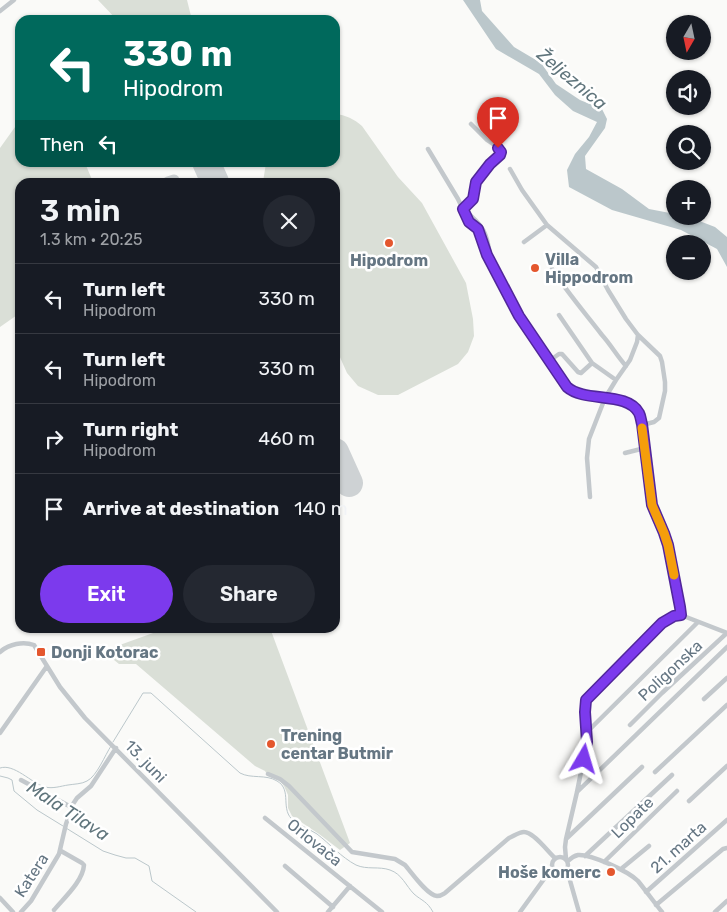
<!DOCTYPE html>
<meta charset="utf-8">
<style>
:root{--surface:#171b24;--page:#242831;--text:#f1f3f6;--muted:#9ea1a6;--line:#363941;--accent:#7c3aed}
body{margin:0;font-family:Rubik,sans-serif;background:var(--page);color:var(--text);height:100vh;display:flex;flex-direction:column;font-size:19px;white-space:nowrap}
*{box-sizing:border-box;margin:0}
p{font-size:16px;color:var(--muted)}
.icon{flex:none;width:28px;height:28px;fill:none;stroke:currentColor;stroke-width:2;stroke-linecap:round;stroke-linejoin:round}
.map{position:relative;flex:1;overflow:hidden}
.drawer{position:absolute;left:15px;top:178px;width:325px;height:455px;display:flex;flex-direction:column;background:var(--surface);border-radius:15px;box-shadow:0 1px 4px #0004}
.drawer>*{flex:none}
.hud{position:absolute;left:15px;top:15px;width:325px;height:152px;border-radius:15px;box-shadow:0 1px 4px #0004;background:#00695c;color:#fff;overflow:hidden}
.needle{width:32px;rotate:189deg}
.controls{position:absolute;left:666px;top:15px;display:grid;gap:10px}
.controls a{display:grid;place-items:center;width:45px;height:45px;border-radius:50%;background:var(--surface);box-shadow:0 1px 4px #0004;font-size:25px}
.pin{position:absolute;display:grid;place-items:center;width:42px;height:42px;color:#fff;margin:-51px -21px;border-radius:50% 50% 50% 0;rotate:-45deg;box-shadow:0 0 5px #0007}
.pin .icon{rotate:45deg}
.me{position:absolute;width:55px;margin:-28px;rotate:7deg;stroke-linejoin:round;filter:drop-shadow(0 0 4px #0008)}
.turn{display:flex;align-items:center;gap:18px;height:105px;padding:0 25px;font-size:22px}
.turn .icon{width:65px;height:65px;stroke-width:2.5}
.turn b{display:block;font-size:35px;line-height:42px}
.then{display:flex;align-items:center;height:48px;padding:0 25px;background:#0003;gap:10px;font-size:19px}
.round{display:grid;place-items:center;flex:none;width:52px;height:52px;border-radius:26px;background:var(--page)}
.summary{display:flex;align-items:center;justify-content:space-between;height:85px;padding:0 25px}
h1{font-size:30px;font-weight:600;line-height:38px}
.primary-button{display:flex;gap:10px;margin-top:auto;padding:10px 25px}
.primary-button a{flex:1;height:58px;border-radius:30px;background:var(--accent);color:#fff;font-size:20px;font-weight:600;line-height:58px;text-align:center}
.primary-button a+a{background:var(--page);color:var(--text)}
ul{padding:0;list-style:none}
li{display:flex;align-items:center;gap:15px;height:70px;padding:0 25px;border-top:1px solid var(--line)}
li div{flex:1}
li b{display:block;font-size:19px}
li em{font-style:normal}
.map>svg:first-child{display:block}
.green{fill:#dadfd7}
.water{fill:#bbc7cb}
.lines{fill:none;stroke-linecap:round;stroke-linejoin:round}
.stream{stroke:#bbc7cb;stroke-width:1}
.taxiway{stroke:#ced2d4;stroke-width:11}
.runway{stroke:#ced2d4;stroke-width:28}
.minor{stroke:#c3c8cc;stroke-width:4.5}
.route-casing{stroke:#51269a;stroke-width:12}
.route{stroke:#7c3aed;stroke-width:9}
.slow{stroke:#f59e0b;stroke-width:9}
.poi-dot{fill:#e4572e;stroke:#fff;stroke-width:2}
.labels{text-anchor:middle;stroke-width:5;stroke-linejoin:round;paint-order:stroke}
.poi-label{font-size:16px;font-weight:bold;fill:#657683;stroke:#fff;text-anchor:start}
.street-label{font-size:16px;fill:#657683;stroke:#fff}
.water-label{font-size:18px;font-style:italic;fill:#60757c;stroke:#fff}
</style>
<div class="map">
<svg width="727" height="912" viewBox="0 0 727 912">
<rect width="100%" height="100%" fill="#fafaf8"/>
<path class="green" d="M98 0H187L192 20H117Z
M335 114C346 115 354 119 362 126L398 177 422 203 466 283 473 319 474 336 468 352 458 364 398 395H378L358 386 347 373 335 346V182H263L266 163 335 162Z
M20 120V162L85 163 93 182H20V272L15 276 20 283V313L0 327V148Z
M167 628H270L350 843 340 850 319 834 292 816 288 808V795L284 786 280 781 268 776 265 771 255 766 136 664H119L103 651Z"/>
<path class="water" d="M463 0H480L482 11 514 47 541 63 556 84 580 100 602 109 607 119 605 128 585 156 586 169 622 189 649 209 675 214V216L689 217 715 227 727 237V267L717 249 681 230 612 210 569 187 567 170 575 154 589 137 597 122 573 111 555 95 539 74 496 49Z"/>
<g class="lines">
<path class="stream" d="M113 742 143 693H151L240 773C251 779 266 774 277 781 293 790 279 810 294 821 301 826 309 829 317 834 330 844 341 857 356 865 367 870 379 866 390 870 402 874 406 886 414 894 422 901 427 901 433 912
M0 768C14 763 31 783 45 787 53 789 61 786 68 785 74 784 82 784 87 781 97 776 105 755 111 746
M0 776 8 778 12 780 14 791 37 810 63 826
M66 828 103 851 115 855 126 858H135L149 866 152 881 196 912"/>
<path class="taxiway" d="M168 182 174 180"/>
<path class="runway" d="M206 162 215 182
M335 452 349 483"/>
<path class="minor" d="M0 11 14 0
M471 124 487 140 499 148 501 151 500 155 490 164 476 182 473 199 463 209C483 225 488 233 490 258
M428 149 458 199 469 222 478 229 487 255 519 315 567 387C585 403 627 391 639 413 641 417 641 421 642 425L651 500 654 511 665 533 669 545 681 615
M510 169 522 190 547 225 596 267 608 290 626 319 638 335 637 342 630 360 616 380 605 398 589 439 587 458 590 497
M524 242 547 225
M552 269C567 292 585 313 602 335 611 345 617 356 626 366
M559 315 592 363 616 380
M638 335 660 356 662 362 665 382V391L659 418 654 422 642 425
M549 361 559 354H562L578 372 581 373 592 363
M625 453 645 448
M0 652C9 644 23 641 34 645L60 687 85 718 277 912
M704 699 727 678
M630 725 662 693 727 633
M0 733 47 666
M586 733 698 622
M655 772 727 705
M268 774 280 779 289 786 352 852 395 859 405 865C412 873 427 895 437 896 441 896 442 895 445 893L509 838C514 836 519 832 524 832 534 832 548 852 555 858
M21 780 71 807
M577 792 727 647
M689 801 727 766
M265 818 382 912
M567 838 642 767
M585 856 672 775
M552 865a8 8 0 1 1 16 0a8 8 0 1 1-16 0Z
M566 859 565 847 566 839 577 792 587 742 585 712 587 700 662 623 674 616 681 615 727 633
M568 861C571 858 573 856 578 855 591 854 628 871 638 881 646 891 654 902 662 912
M604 862 677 791
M285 866 333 907
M621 869 649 846
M567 870 579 912
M646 892 727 820
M0 898 13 912
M656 905 723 849 727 848
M54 910C64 898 83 881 84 865L82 863 61 851
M21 912 31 901 59 854 66 824 73 804 77 798 91 786 116 748
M328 912 350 886
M520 912 552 868
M715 912 727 901"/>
</g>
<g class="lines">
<defs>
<path id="route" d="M498 148 501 152 500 155 490 164 476 182 473 199 463 209 469 222 478 229 487 255 519 316 567 387C585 403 627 391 639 413 641 417 641 421 642 424L652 505 664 533 668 545 680 607 681 615 674 616 662 623 586 700 585 712 587 742 584 759"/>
</defs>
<use href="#route" class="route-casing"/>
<use href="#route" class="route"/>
<path class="slow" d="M642 428 652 505 664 533 668 545 674 575"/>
</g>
<g class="poi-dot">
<circle cx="389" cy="243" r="5"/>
<circle cx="535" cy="268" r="5"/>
<rect x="36" y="647" width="10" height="10" rx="2.5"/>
<circle cx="271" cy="744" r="5"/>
<circle cx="611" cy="872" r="5"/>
</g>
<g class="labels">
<g class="poi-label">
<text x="545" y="265">Villa<tspan x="545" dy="18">Hippodrom</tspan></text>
<text x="389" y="266" text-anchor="middle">Hipodrom</text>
<text x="51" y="658">Donji Kotorac</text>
<text x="281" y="741">Trening<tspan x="281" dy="18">centar Butmir</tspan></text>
<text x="601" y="878" text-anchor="end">Hoše komerc</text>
</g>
<g class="street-label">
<text transform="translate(670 670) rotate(-43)" y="6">Poligonska</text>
<text transform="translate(146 761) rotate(46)" y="6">13. juni</text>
<text transform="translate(632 817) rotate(-44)" y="6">Lopate</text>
<text transform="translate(315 842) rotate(39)" y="6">Orlovača</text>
<text transform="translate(678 847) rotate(-42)" y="6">21. marta</text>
<text transform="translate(31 875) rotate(-57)" y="6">Katera</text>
</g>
<g class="water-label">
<text transform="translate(572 79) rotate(40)" y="6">Željeznica</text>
<text transform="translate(68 811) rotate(33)" y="6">Mala Tilava</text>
</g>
</g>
</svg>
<div class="controls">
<a><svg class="needle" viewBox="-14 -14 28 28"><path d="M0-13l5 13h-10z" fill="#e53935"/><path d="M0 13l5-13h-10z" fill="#9ea1a6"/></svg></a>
<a><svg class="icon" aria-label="sound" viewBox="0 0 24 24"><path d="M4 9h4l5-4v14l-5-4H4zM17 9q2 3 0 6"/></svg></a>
<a><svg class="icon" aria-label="search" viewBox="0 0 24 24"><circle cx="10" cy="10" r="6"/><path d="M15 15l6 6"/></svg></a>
<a>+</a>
<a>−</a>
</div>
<div class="pin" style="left:498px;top:148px;background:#d93025"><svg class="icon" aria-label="arrive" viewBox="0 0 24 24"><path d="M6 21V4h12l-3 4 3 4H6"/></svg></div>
<svg class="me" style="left:584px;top:759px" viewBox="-20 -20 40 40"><path d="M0-17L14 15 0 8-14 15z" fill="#7c3aed" stroke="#fff" stroke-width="4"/></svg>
<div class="hud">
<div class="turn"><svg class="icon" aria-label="left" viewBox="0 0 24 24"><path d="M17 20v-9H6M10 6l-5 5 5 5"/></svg><div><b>330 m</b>Hipodrom</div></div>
<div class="then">Then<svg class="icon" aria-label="left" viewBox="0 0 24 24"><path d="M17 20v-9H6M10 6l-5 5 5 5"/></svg></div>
</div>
<section class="drawer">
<div class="summary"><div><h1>3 min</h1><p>1.3 km · 20:25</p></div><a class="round"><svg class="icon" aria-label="close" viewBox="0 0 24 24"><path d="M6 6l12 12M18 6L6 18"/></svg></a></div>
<ul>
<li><svg class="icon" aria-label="left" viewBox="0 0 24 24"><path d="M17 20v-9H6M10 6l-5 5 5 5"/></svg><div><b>Turn left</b><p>Hipodrom</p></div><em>330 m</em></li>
<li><svg class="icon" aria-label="left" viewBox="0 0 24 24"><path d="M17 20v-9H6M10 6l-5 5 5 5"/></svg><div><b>Turn left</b><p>Hipodrom</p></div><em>330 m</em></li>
<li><svg class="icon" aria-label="right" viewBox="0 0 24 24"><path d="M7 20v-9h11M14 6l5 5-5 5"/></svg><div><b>Turn right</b><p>Hipodrom</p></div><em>460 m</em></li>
<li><svg class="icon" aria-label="arrive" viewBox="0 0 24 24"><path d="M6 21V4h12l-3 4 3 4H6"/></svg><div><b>Arrive at destination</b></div><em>140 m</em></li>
</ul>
<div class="primary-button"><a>Exit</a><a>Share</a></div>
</section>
</div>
